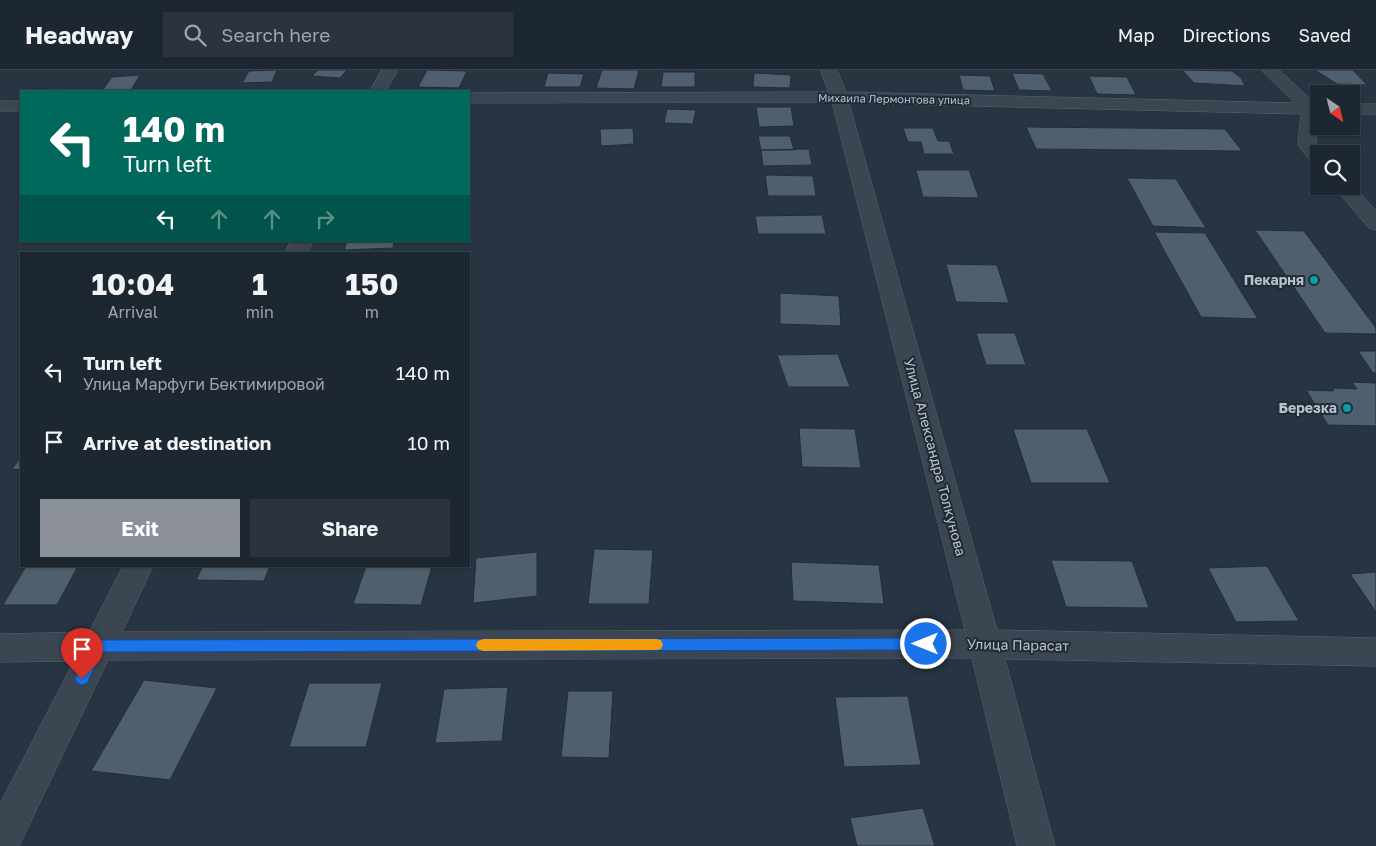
<!DOCTYPE html>
<meta charset="utf-8">
<style>
:root{--surface:#1d2732;--page:#2a333e;--text:#f1f3f6;--muted:#a0a5ac;--line:#3b444d;--accent:#8c9099}
body{margin:0;font-family:"Golos Text",sans-serif;background:var(--page);color:var(--text);height:100vh;display:flex;flex-direction:column;font-size:19px;white-space:nowrap}
*{box-sizing:border-box;margin:0}
p{font-size:16px;color:var(--muted)}
.icon{flex:none;width:28px;height:28px;fill:none;stroke:currentColor;stroke-width:2;stroke-linecap:round;stroke-linejoin:round}
.map{position:relative;flex:1;overflow:hidden}
.side{position:absolute;left:20px;top:182px;width:450px;height:315px;display:flex;flex-direction:column;background:var(--surface);border-radius:0px;box-shadow:0 1px 4px #0004,0 0 0 1px var(--line)}
.side>*{flex:none}
.top-card{position:absolute;left:20px;top:20px;width:450px;height:152px;border-radius:0px;box-shadow:0 1px 4px #0004,0 0 0 1px var(--line);background:#00695c;color:#fff;overflow:hidden}
.needle{width:32px;rotate:145deg}
.buttons{position:absolute;left:1310px;top:15px;display:grid;gap:10px}
.buttons a{display:grid;place-items:center;width:50px;height:50px;border-radius:0px;background:var(--surface);box-shadow:0 1px 4px #0004,0 0 0 1px var(--line);font-size:25px}
.pin{position:absolute;display:grid;place-items:center;width:42px;height:42px;color:#fff;margin:-51px -21px;border-radius:50% 50% 50% 0;rotate:-45deg;box-shadow:0 0 5px #0007}
.pin .icon{rotate:45deg}
.me{position:absolute;width:55px;margin:-28px;rotate:270deg;stroke-linejoin:round;filter:drop-shadow(0 0 4px #0008)}
.turn{display:flex;align-items:center;gap:18px;height:105px;padding:0 20px;font-size:22px}
.turn .icon{width:65px;height:65px;stroke-width:2.5}
.turn b{display:block;font-size:35px;line-height:42px}
.lanes{display:flex;align-items:center;height:48px;padding:0 20px;background:#0003;justify-content:center;gap:25px;direction:ltr}
.lanes .off{opacity:.35}
.eta{display:flex;justify-content:space-evenly;align-items:center;height:85px;text-align:center}
.eta b{font-size:30px;font-weight:700;line-height:35px}
.cta{display:flex;gap:10px;margin-top:auto;padding:10px 20px}
.cta a{flex:1;height:58px;border-radius:0px;background:var(--accent);color:#fff;font-size:20px;font-weight:700;line-height:58px;text-align:center}
.cta a+a{background:var(--page);color:var(--text)}
ul{padding:0;list-style:none}
li{display:flex;align-items:center;gap:15px;height:70px;padding:0 20px}
li div{flex:1}
li b{display:block;font-size:19px}
li em{font-style:normal}
header{display:flex;align-items:center;gap:30px;box-sizing:border-box;height:70px;padding:0 25px;background:var(--surface);border-bottom:1px solid var(--line)}
header strong{font-size:24px}
nav{display:flex;gap:28px;margin-inline-start:auto;font-size:18px}
.search{width:350px;height:45px;background:var(--page);display:flex;align-items:center;gap:12px;box-sizing:border-box;padding:0 18px;border-radius:0px;color:var(--muted);font-size:19px}
.map>svg:first-child{display:block}
.building{fill:#505f6d;stroke:#222d39}
.lines{fill:none;stroke-linecap:round;stroke-linejoin:round}
.minor-casing{stroke:#59646f;stroke-width:1}
.minor{fill:#3b4652;fill-rule:evenodd}
.route{fill:#1a73e8;stroke:#114b97}
.slow{fill:#f59e0b}
.culture-dot{fill:#0f9aa8;stroke:#202b37;stroke-width:2}
.labels{text-anchor:middle;stroke-width:4;stroke-linejoin:round;paint-order:stroke}
.far-street-label{font-size:11px;fill:#b8c1cc;stroke:#202b37}
.poi-label{font-size:14px;font-weight:bold;fill:#b8c1cc;stroke:#202b37;text-anchor:end}
.street-label{font-size:14px;fill:#b8c1cc;stroke:#202b37}
</style>
<header>
<strong>Headway</strong>
<div class="search"><svg class="icon" aria-label="search" viewBox="0 0 24 24"><circle cx="10" cy="10" r="6"/><path d="M15 15l6 6"/></svg>Search here</div>
<nav><a>Map</a><a>Directions</a><a>Saved</a></nav>
</header>
<div class="map">
<svg width="1376" height="776" viewBox="0 0 1376 776">
<rect width="100%" height="100%" fill="#273442"/>
<path class="building" d="M277 0 272 12 242 13 249 1Z
M318 0H347L340 8 312 6Z
M427 0 467 1 459 18 418 17Z
M602 0H639L634 19 596 18Z
M1182 0 1232 1 1241 8 1245 16 1194 13Z
M1315 0H1353L1367 15 1337 14Z
M663 2H695V17H661Z
M548 3 584 4 580 17H544Z
M754 3 791 5 790 18 753 17Z
M1012 3 1043 4 1052 21 1019 20Z
M140 5 131 20 102 21 112 7Z
M959 5 990 6 995 21 963 20Z
M1089 6 1127 7 1136 25 1097 24Z
M59 18 56 21H31L33 19Z
M756 37H791L794 56 759 57Z
M667 39 696 40 693 54 664 53Z
M1026 57 1225 59 1242 81 1036 79Z
M633 58 634 74 601 76 600 59Z
M903 58H933L938 71H949L954 84H924L921 72H908Z
M758 66H790L794 80H761Z
M809 79 812 95 763 96 761 80Z
M916 100H969L979 128 923 127Z
M765 105 813 106 816 126H768Z
M1127 108 1176 109 1206 158 1153 156Z
M822 145 826 164H758L755 146Z
M1255 160 1304 161 1376 258V264L1325 263Z
M1154 162 1205 163 1258 249 1201 247Z
M347 171H394L393 178 344 180Z
M946 194 997 195 1009 233 956 232Z
M780 223 839 226 841 256 780 254Z
M976 263H1015L1026 295H986Z
M1358 281H1376V303H1373Z
M838 284 850 317H788L777 285Z
M1352 312 1376 313V356L1328 355 1306 320 1333 321 1334 318 1357 319Z
M799 358 855 359 861 398 802 397Z
M1013 359H1087L1110 413H1031Z
M21 387V400L12 399Z
M594 479 653 480 649 534H588Z
M537 482V526L473 533 476 488Z
M1051 490 1132 491 1149 538 1066 537Z
M791 492 879 495 884 534 793 531Z
M26 496H78L57 535H3Z
M203 496H270L264 511 196 510Z
M366 496H432L421 535 353 534Z
M1267 496 1299 551 1236 552 1208 498Z
M1376 502V542L1350 504Z
M144 610 217 618 170 710 91 701Z
M309 613H382L366 677H289Z
M508 617 502 671 435 673 444 619Z
M568 621H613L609 688 561 687Z
M908 626 921 695 844 697 835 627Z
M923 738 935 776H857L850 748Z"/>
<g class="lines">
<defs>
<path id="minor" d="M382 0H398L386 21H370Z
M821 0H837L846 22 1295 33 1261 0H1279L1316 34H1319L1316 74 1325 84H1319V95L1312 93 1298 75 1301 44 849 33 997 560 1376 568V596L1005 589 1055 776H1017L972 588 108 590 19 776H0V734L74 591 0 592V564L89 562 123 496H153L122 562 965 560 832 32 469 33V23L828 22Z
M0 31H21V41H0Z
M1351 34H1376V44H1351Z
M1351 113 1376 141V160L1369 158 1333 116H1351Z
M291 171H313L307 184H285Z"/>
</defs>
<use href="#minor" class="minor-casing"/>
<use href="#minor" class="minor"/>
</g>
<path class="route" d="M926 568 931 570 933 574 931 578 926 580 102 582 87 613 82 615 77 613 75 609 93 571 98 570Z"/>
<path class="slow" d="M483 569H656L661 570 663 575 661 579 656 580 483 581 478 579 476 575 478 571Z"/>
<g class="culture-dot">
<circle cx="1314" cy="210" r="5"/>
<circle cx="1347" cy="338" r="5"/>
</g>
<g class="labels">
<g class="far-street-label">
<text transform="translate(894 29) rotate(1)" y="4">Михаила Лермонтова улица</text>
</g>
<g class="poi-label">
<text x="1304" y="215">Пекарня</text>
<text x="1337" y="343">Березка</text>
</g>
<g class="street-label">
<text transform="translate(935 387) rotate(75)" y="5">Улица Александра Толкунова</text>
<text transform="translate(1018 575) rotate(1)" y="5">Улица Парасат</text>
</g>
</g>
</svg>
<div class="buttons">
<a><svg class="needle" viewBox="-14 -14 28 28"><path d="M0-13l5 13h-10z" fill="#e53935"/><path d="M0 13l5-13h-10z" fill="#a0a5ac"/></svg></a>
<a><svg class="icon" aria-label="search" viewBox="0 0 24 24"><circle cx="10" cy="10" r="6"/><path d="M15 15l6 6"/></svg></a>
</div>
<div class="pin" style="left:82px;top:609px;background:#d93025"><svg class="icon" aria-label="arrive" viewBox="0 0 24 24"><path d="M6 21V4h12l-3 4 3 4H6"/></svg></div>
<svg class="me" style="left:926px;top:574px" viewBox="-20 -20 40 40"><circle r="17" fill="#1a73e8" stroke="#fff" stroke-width="3"/><path d="M0-11L8 9 0 5-8 9z" fill="#fff"/></svg>
<div class="top-card">
<div class="turn"><svg class="icon" aria-label="left" viewBox="0 0 24 24"><path d="M17 20v-9H6M10 6l-5 5 5 5"/></svg><div><b>140 m</b>Turn left</div></div>
<div class="lanes"><svg class="icon" aria-label="left" viewBox="0 0 24 24"><path d="M17 20v-9H6M10 6l-5 5 5 5"/></svg><svg class="icon off" aria-label="ahead" viewBox="0 0 24 24"><path d="M12 20V5M6 11l6-6 6 6"/></svg><svg class="icon off" aria-label="ahead" viewBox="0 0 24 24"><path d="M12 20V5M6 11l6-6 6 6"/></svg><svg class="icon off" aria-label="right" viewBox="0 0 24 24"><path d="M7 20v-9h11M14 6l5 5-5 5"/></svg></div>
</div>
<section class="side">
<div class="eta">
<div><b>10:04</b><p>Arrival</p></div>
<div><b>1</b><p>min</p></div>
<div><b>150</b><p>m</p></div>
</div>
<ul>
<li><svg class="icon" aria-label="left" viewBox="0 0 24 24"><path d="M17 20v-9H6M10 6l-5 5 5 5"/></svg><div><b>Turn left</b><p>Улица Марфуги Бектимировой</p></div><em>140 m</em></li>
<li><svg class="icon" aria-label="arrive" viewBox="0 0 24 24"><path d="M6 21V4h12l-3 4 3 4H6"/></svg><div><b>Arrive at destination</b></div><em>10 m</em></li>
</ul>
<div class="cta"><a>Exit</a><a>Share</a></div>
</section>
</div>
